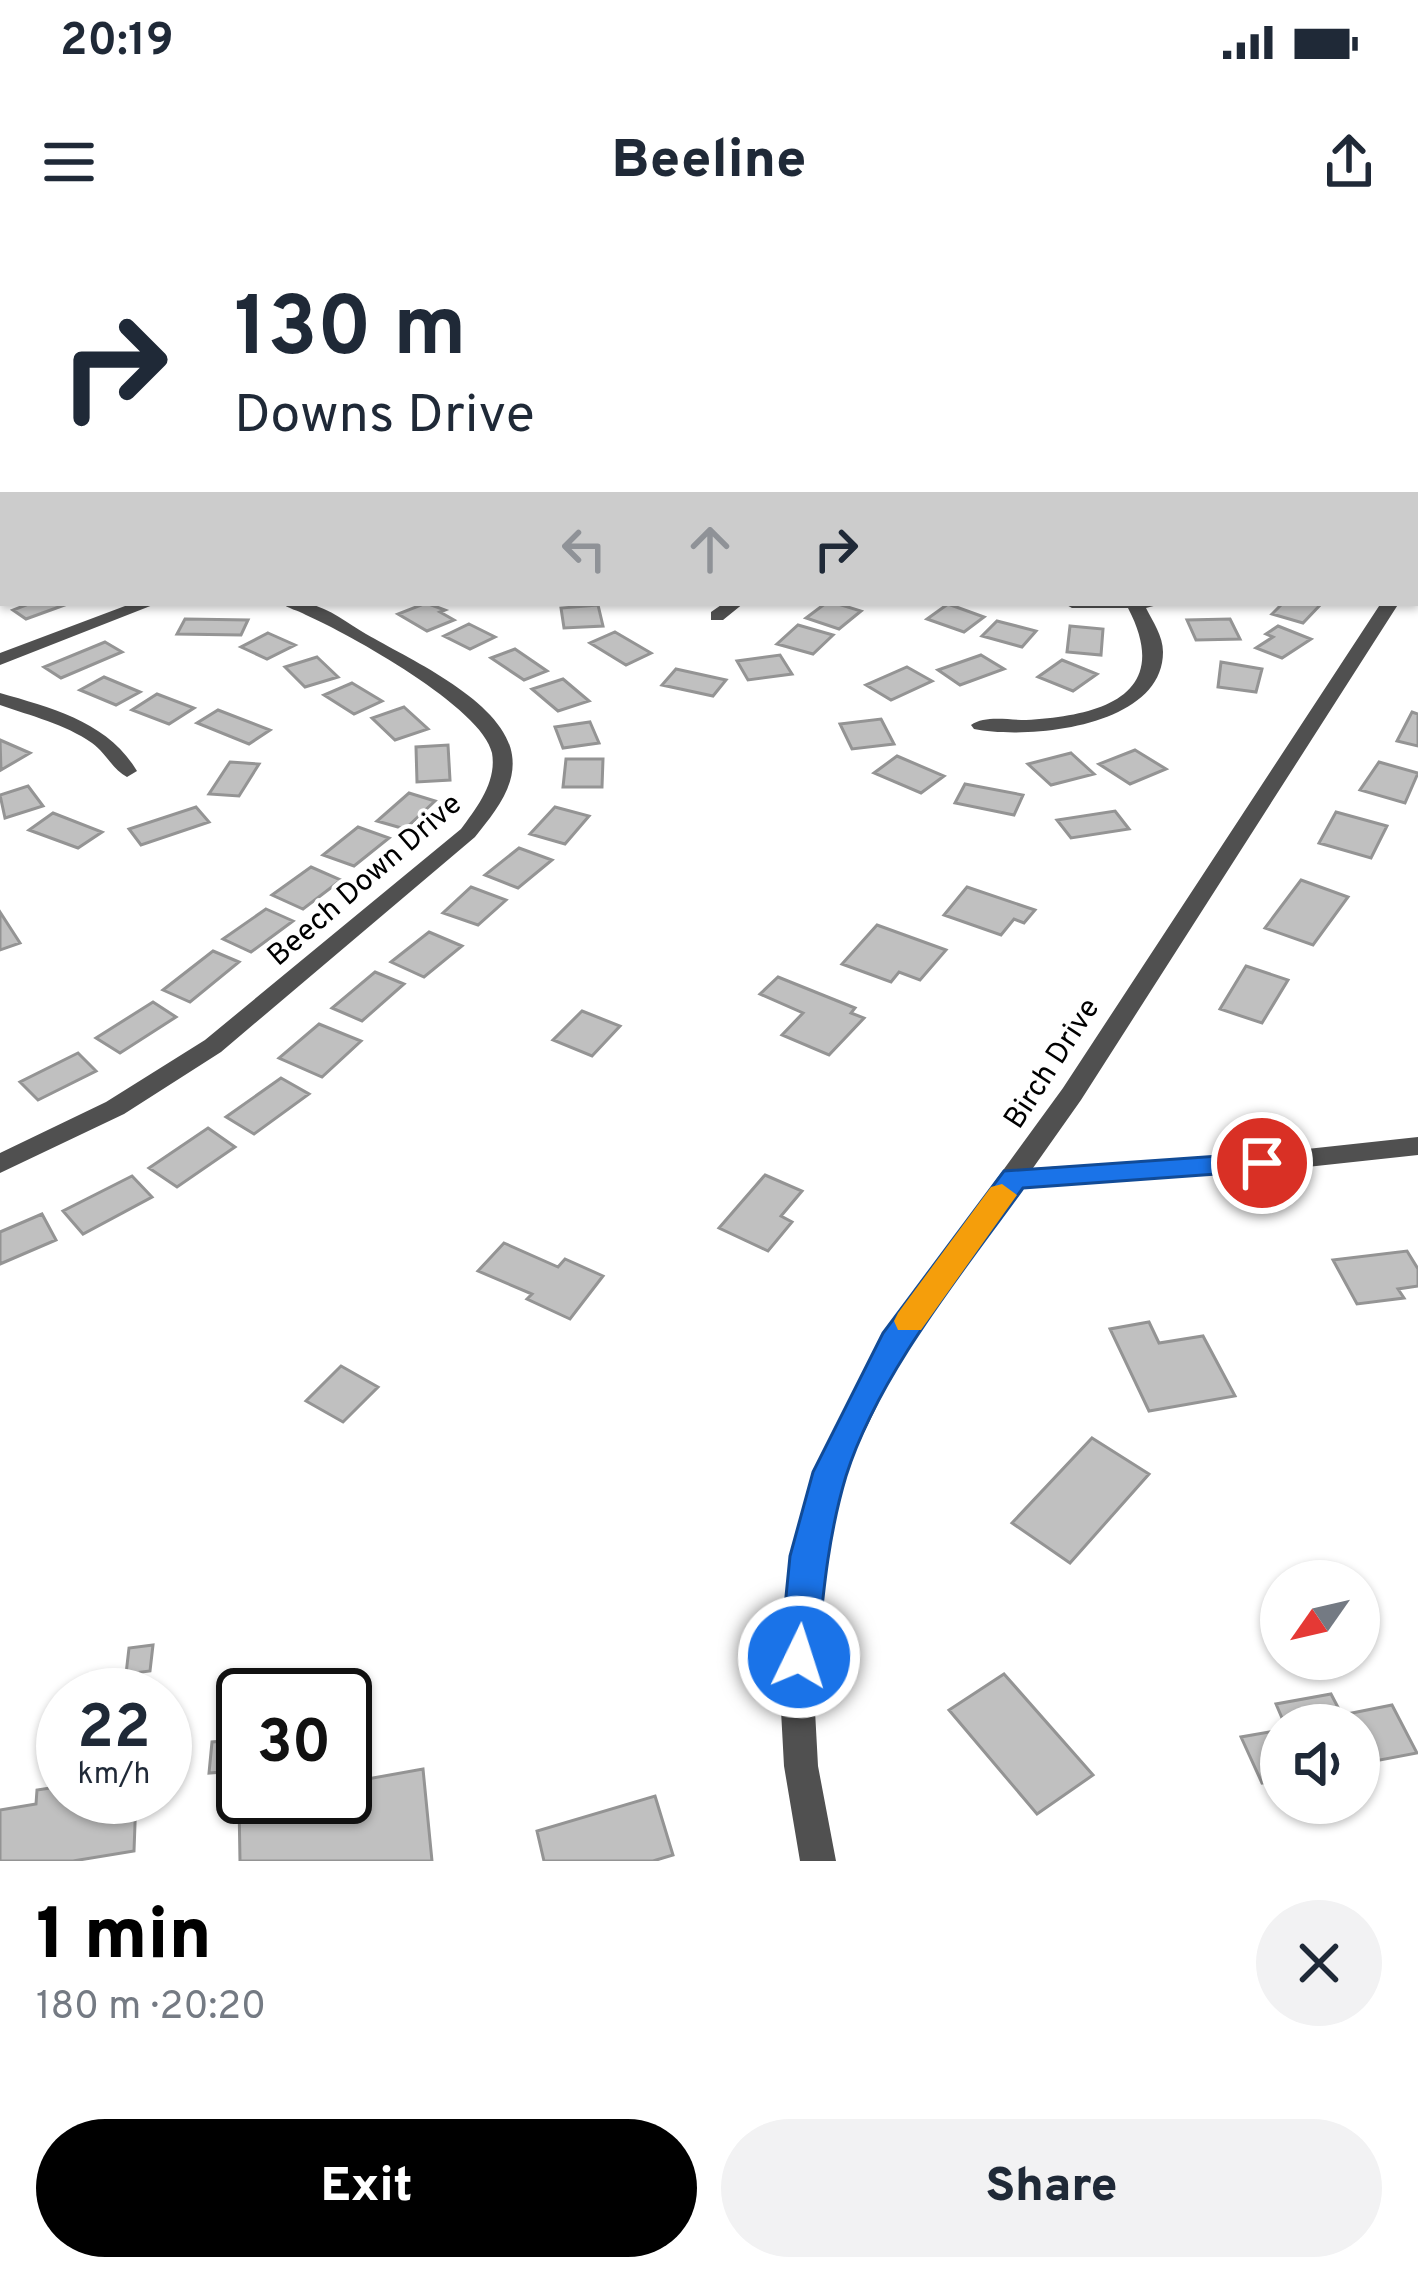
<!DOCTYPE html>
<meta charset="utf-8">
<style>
:root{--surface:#fff;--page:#f2f2f3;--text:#1f2937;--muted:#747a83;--accent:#000}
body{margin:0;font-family:Overpass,sans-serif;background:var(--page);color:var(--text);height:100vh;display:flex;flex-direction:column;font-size:45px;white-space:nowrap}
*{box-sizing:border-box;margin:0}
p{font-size:39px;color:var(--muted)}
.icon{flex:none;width:66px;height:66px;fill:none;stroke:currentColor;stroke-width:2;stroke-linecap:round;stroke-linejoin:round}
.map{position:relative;height:1621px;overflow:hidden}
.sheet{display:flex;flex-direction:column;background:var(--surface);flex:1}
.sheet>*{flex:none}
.guide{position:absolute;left:0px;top:0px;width:1419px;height:366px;box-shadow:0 3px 9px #0004;background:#fff;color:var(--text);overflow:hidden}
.needle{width:78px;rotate:236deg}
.tools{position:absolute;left:1260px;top:1320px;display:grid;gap:24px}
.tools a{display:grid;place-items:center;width:120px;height:120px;border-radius:50%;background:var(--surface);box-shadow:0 3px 9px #0004;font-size:60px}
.speed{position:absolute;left:36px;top:1428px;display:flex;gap:24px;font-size:60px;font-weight:700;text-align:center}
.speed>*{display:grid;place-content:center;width:156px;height:156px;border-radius:50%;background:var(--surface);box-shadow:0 3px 9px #0004;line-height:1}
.speed small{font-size:30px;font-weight:400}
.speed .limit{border:6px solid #111;border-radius:18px;background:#fff;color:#111}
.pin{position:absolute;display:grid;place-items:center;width:102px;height:102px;color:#fff;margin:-51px;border:6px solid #fff;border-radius:50%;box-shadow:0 3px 12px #0007}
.me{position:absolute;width:132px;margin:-66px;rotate:4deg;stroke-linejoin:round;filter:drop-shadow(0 0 9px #0008)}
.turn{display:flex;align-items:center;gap:42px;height:252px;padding:0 36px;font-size:54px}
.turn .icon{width:156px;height:156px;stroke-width:2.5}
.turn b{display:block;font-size:84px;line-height:102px}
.lanes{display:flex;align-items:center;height:114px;padding:0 36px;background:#0003;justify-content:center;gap:60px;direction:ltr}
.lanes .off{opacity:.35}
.round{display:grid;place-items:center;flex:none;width:126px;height:126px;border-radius:63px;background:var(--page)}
.headline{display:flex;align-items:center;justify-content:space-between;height:204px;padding:0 36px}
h1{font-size:72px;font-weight:800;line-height:90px;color:var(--accent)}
.action{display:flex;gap:24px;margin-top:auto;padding:24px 36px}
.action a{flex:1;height:138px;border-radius:72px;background:var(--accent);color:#fff;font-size:48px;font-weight:800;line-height:138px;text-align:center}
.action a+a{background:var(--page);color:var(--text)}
.status{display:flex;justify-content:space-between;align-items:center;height:84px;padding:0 60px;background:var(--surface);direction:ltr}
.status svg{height:33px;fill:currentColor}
header{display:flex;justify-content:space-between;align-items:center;height:156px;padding:0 36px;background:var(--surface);font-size:54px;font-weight:800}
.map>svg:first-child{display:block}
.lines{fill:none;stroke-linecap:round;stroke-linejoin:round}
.stream{stroke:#9e9e9e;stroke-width:6}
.building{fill:#c0c0c0;stroke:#949494;stroke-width:3}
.path{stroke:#727272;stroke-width:3;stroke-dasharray:1.5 3;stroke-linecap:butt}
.service{fill:#505050;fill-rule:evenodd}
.minor{fill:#505050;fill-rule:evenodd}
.tertiary{fill:#505050;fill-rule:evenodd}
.route{fill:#1a73e8;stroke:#114b97;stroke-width:3}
.slow{fill:#f59e0b}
.labels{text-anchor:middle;stroke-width:9;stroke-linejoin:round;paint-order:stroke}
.street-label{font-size:30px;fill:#000;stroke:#fff}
</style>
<div class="status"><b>20:19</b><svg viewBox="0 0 49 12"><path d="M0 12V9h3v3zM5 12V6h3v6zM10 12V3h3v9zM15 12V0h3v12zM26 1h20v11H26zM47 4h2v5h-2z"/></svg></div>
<header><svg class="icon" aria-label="menu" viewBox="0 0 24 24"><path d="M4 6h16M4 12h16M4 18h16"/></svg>Beeline<svg class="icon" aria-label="share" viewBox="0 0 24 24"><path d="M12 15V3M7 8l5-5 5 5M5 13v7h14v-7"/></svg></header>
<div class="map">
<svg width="1418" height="1621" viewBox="0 0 1418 1621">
<rect width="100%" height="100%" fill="#fff"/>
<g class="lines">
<path class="stream" d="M21 0 32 3
M452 3 459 0"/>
</g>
<path class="building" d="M31 363H70L26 379 13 370Z
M426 363 445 370 440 372 454 380 427 391 398 374Z
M826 363H835L861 371 839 389 806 378Z
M1283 363H1322L1303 383 1272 374Z
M948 364 984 377 964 392 927 379Z
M598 365 603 386 564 388 561 368Z
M185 379 248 380 241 395 177 394Z
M1230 379 1240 399 1196 400 1187 380Z
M997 381 1036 391 1022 407 982 396Z
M469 384 495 397 470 409 444 396Z
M798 385 833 395 813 414 777 404Z
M1070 386 1103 389 1101 415 1067 412Z
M1278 386 1311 399 1282 418 1256 408 1273 397 1266 394Z
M615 392 651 413 626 425 590 403Z
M268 393 295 405 267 419 241 407Z
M105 402 122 412 61 438 44 427Z
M515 409 547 431 524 440 491 418Z
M780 415 792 434 748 440 737 421Z
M981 415 1004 429 960 445 938 430Z
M317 417 338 437 305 447 285 427Z
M1062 420 1097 434 1073 451 1038 437Z
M1221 422 1262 429 1256 452 1218 447Z
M907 427 932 441 891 460 866 445Z
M676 429 726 440 713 456 662 445Z
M104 437 140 452 116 465 80 450Z
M563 439 589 461 558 471 532 449Z
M352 443 382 461 354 474 324 455Z
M157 454 194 468 169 484 132 470Z
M404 467 428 489 395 500 372 478Z
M218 470 270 490 249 504 197 483Z
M1412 472 1418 474V506L1397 501Z
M881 479 894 504 852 509 840 484Z
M590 482 599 503 563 508 555 487Z
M0 500 30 513 1 530Z
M448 505 450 540 417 542 416 507Z
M1135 510 1166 529 1130 544 1099 524Z
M1071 513 1094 534 1051 545 1028 524Z
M897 516 944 536 921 553 874 533Z
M566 519H603L602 547H563Z
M230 522 259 524 239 556 209 554Z
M1379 522 1418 533 1405 563 1360 550Z
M965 544 1023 555 1014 575 955 563Z
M28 546 43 566 5 578 0 555Z
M409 553 435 561 405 589 377 581Z
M196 567 209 582 141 605 129 589Z
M555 567 589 576 565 604 530 594Z
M1115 571 1129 589 1071 598 1057 580Z
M1336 572 1387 586 1371 618 1319 603Z
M53 573 102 592 78 608 29 590Z
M358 587 389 598 354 626 323 615Z
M519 608 552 620 518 648 485 635Z
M311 627 341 640 303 669 272 655Z
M1301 640 1348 657 1313 705 1265 688Z
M471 647 506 660 478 685 443 673Z
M967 647 1035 670 1024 683 1014 679 1001 695 944 675Z
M266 669 293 681 251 712 223 699Z
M0 672 20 703 0 710Z
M877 685 946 710 920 740 899 732 891 742 842 724Z
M429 692 462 706 424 737 391 722Z
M213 711 239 722 190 762 163 750Z
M1246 726 1288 740 1262 783 1220 769Z
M375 732 404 744 362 781 332 768Z
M778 737 855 768 851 773 864 778 829 815 782 795 803 773 760 754Z
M153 762 176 777 120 813 96 798Z
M582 771 620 786 592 816 553 800Z
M319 784 361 801 322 837 279 818Z
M78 813 96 831 38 860 20 842Z
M281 838 309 854 254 894 226 877Z
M208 888 235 907 177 947 149 928Z
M765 935 802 951 781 976 792 982 768 1011 719 988Z
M132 936 152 957 83 994 63 971Z
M42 974 56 1000 0 1024V992Z
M504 1003 558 1027 565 1019 603 1036 570 1079 527 1059 532 1054 478 1031Z
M1407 1011 1418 1029V1046L1398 1049 1404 1058 1357 1064 1333 1020Z
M1149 1082 1159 1103 1203 1096 1235 1156 1149 1171 1110 1089Z
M341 1126 378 1147 343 1182 306 1161Z
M1092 1198 1149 1234 1070 1323 1012 1283Z
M153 1405 150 1431 126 1434 129 1408Z
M1004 1434 1093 1535 1037 1574 949 1470Z
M1331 1454 1342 1475 1392 1465 1417 1513 1359 1524V1485H1285L1276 1464Z
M1281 1490V1540L1262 1543 1241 1497Z
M238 1500 235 1531 209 1533 212 1502Z
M423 1529 432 1621H240L239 1563 270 1557H345V1543Z
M63 1546V1557H136L134 1611 73 1621H0V1570L36 1564 37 1550Z
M655 1556 673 1615 653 1621H544L537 1591Z"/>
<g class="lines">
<path class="path" d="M819 3 828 0
M896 3 906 0"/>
<path class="service" d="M0 49 3 50V57L0 56Z"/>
<path class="minor" d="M230 0H249L252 3H233Z
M985 0H1004L1007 3H988Z
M1343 0H1356L1358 3H1345Z
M1416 66H1418V76H1416Z
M3 231V241L0 242V232Z
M133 363H158L0 425V413Z
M281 363C290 363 300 362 309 364 329 368 349 384 366 394 409 419 504 461 512 515 517 547 493 574 475 597L221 812 124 874 0 933V913L106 862 205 800 461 589C477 567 497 542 492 513 483 468 349 394 306 375 297 370 289 369 281 363Z
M724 363H744L723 380H711V372Z
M1063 363H1165L1146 368C1153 382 1163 396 1163 412 1163 487 1029 500 974 489L971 485C985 475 1008 480 1026 480 1100 476 1174 456 1128 368H1072Z
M1381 363H1399L1081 860 1033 928 1261 914 1418 897V915L1261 932 1019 947 905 1108 845 1232 824 1316 814 1452 818 1526 836 1621H800L784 1526 780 1452 792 1316 815 1232 884 1094 1063 848Z
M0 453C52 468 108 482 137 531L127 537C113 530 106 513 92 503 65 484 31 476 0 465Z"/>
<path class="tertiary" d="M3 315V325L0 326V316Z"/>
</g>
<path class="route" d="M1262 913 1272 916 1276 923 1272 930 1023 948C961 1034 878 1135 846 1236 828 1296 823 1355 817 1417L812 1428 799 1433 785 1428 780 1417 790 1316 813 1232 883 1093 1004 931Z"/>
<path class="slow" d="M1002 944 1017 955 1012 962 921 1090H898L894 1081 898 1073 991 947Z"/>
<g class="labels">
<g class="street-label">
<text transform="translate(364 639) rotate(-41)" y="10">Beech Down Drive</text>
<text transform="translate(1051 823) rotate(-57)" y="10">Birch Drive</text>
</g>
</g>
</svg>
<div class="tools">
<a><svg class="needle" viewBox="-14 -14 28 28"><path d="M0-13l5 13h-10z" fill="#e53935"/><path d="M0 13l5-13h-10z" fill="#747a83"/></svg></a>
<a><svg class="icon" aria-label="sound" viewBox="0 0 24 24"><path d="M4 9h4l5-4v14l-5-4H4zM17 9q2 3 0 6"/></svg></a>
</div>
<div class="speed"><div>22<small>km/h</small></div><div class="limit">30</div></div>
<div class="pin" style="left:1262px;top:923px;background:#d93025"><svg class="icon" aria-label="arrive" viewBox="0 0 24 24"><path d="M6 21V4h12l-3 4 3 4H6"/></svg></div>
<svg class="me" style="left:799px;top:1417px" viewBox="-20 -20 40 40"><circle r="17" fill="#1a73e8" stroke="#fff" stroke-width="3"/><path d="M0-11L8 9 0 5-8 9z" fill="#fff"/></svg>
<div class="guide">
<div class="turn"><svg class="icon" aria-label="right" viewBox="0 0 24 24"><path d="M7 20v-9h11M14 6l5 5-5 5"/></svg><div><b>130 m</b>Downs Drive</div></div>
<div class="lanes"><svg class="icon off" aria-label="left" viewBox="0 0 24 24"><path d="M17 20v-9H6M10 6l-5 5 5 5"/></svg><svg class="icon off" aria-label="ahead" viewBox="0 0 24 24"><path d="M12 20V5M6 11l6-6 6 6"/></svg><svg class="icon" aria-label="right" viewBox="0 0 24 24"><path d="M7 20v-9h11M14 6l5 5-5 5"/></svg></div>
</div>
</div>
<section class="sheet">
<div class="headline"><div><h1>1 min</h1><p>180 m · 20:20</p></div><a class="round"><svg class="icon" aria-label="close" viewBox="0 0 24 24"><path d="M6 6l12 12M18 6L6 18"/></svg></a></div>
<div class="action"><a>Exit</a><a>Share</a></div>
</section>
